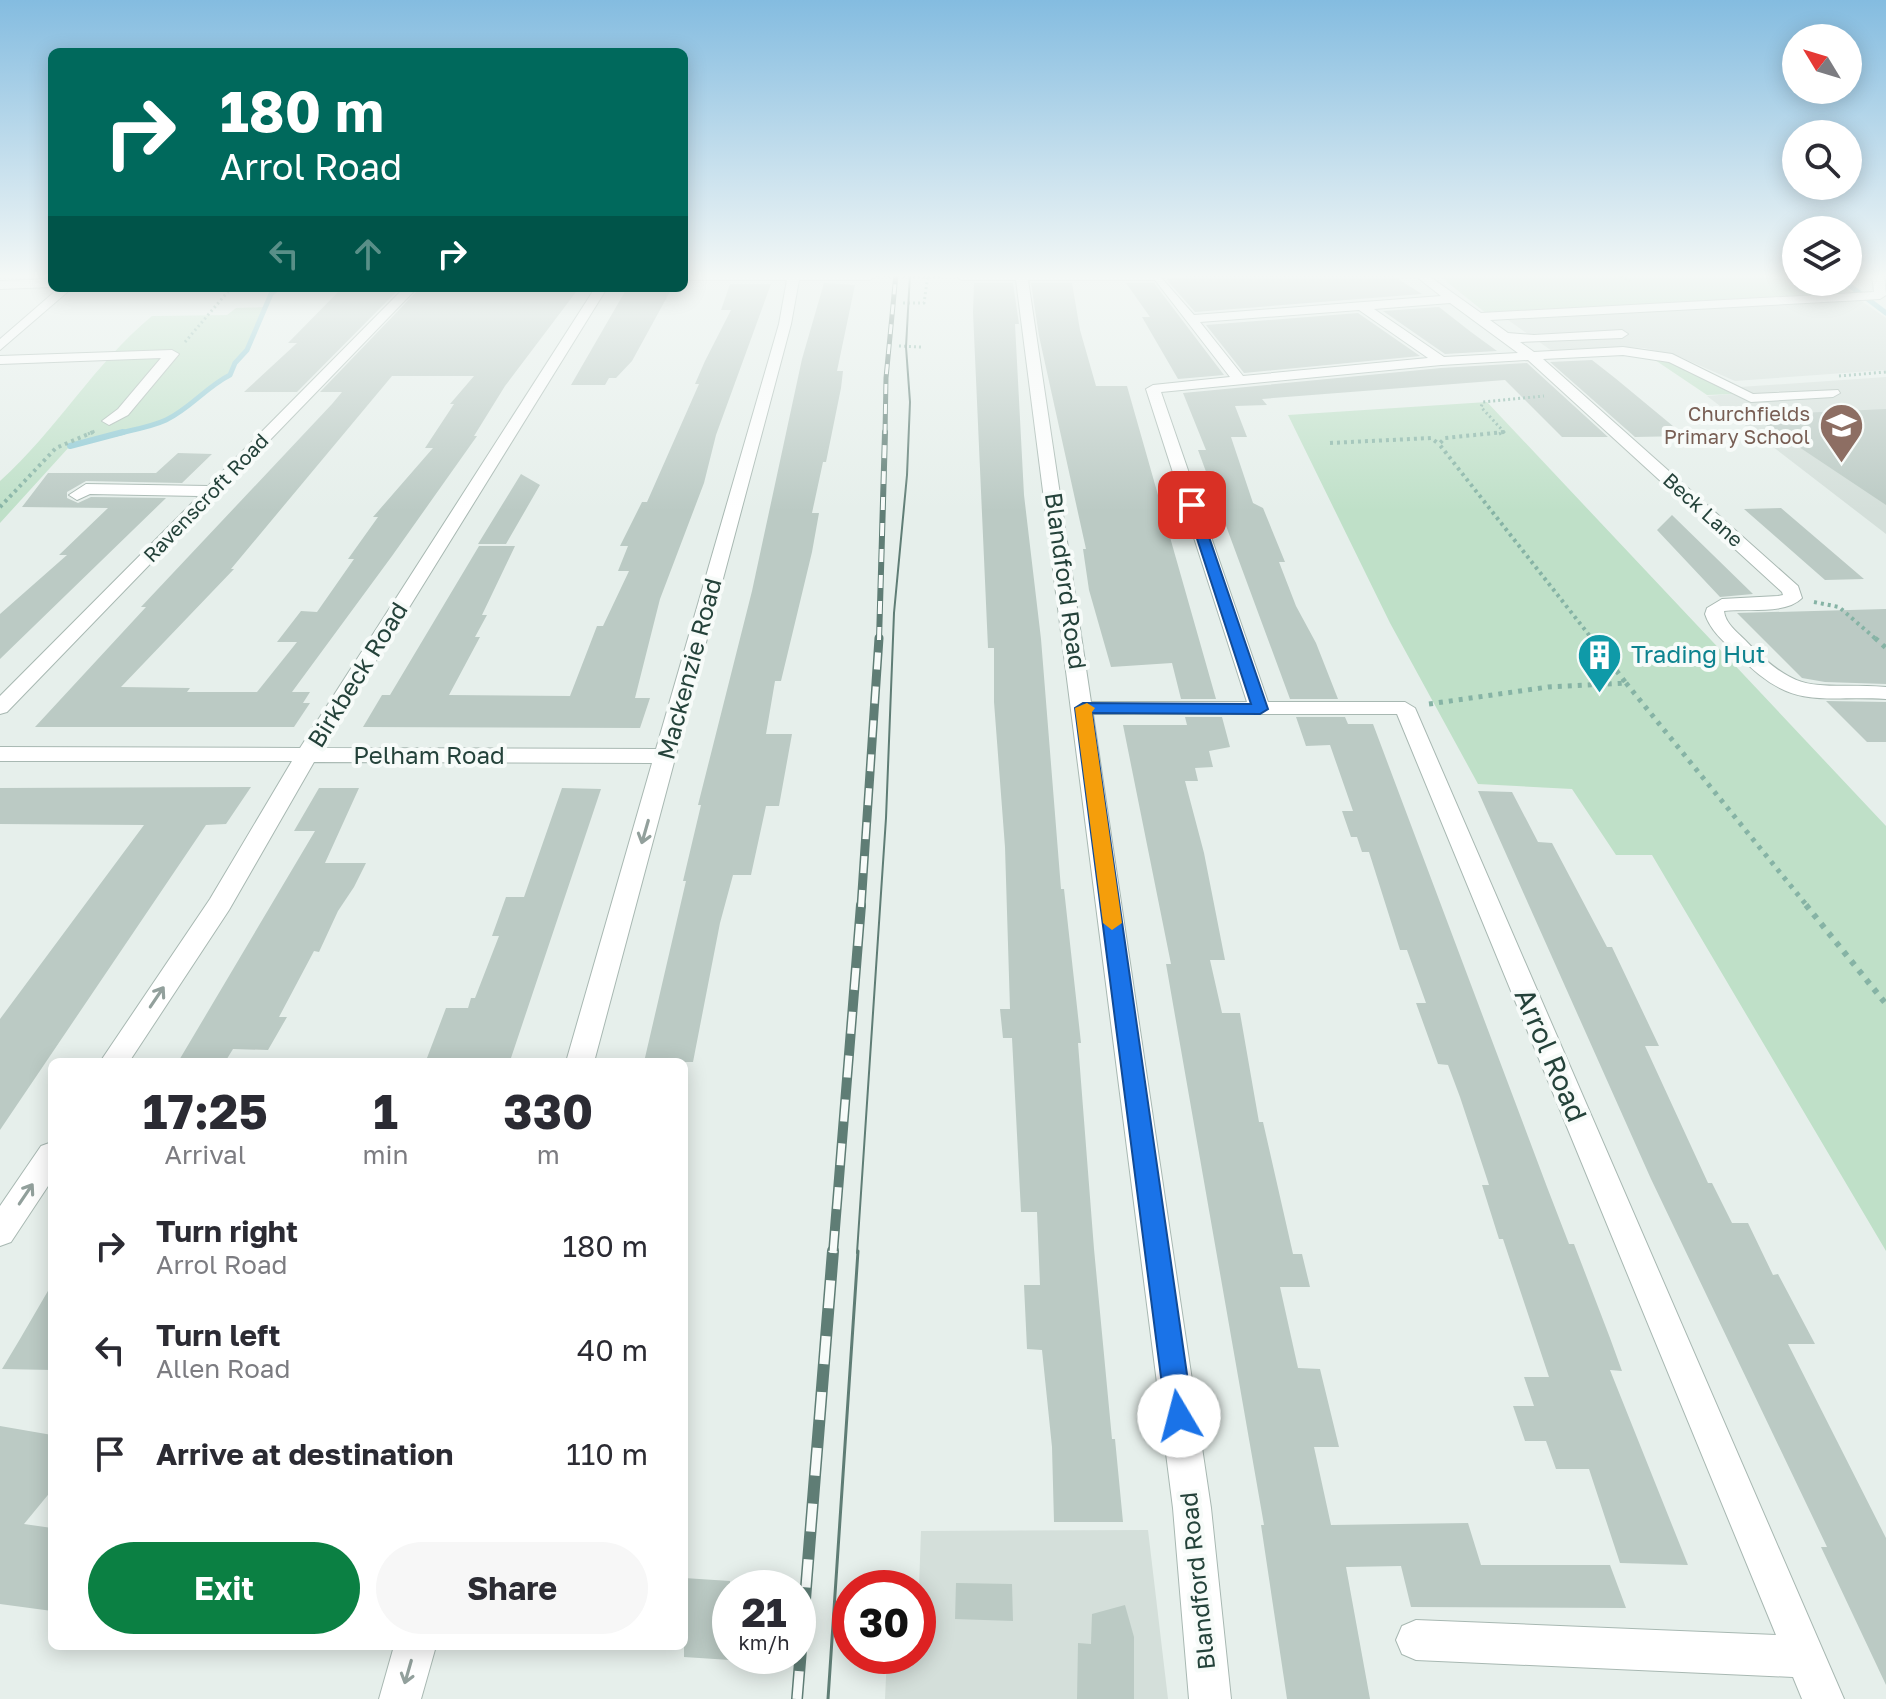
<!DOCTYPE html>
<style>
:root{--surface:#fff;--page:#f7f7f7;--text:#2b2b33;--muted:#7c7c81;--accent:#0b8043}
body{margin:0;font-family:"Golos Text",sans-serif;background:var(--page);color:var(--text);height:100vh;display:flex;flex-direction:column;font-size:30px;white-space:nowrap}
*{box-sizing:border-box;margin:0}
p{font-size:26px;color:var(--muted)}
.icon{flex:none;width:44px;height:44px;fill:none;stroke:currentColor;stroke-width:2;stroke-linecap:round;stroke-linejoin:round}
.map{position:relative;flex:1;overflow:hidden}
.sheet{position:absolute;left:48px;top:1058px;width:640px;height:592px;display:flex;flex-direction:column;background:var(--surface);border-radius:12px;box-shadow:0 4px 20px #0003}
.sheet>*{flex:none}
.top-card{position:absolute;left:48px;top:48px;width:640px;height:244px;border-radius:12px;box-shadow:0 4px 20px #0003;background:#00695c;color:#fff;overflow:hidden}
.needle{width:52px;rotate:308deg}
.controls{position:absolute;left:1782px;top:24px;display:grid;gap:16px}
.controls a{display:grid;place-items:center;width:80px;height:80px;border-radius:50%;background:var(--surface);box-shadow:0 4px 20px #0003;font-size:40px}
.speed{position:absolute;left:712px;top:1570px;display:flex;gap:16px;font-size:40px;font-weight:700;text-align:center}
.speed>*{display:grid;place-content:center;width:104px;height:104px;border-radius:50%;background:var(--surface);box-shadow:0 4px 20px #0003;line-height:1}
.speed small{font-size:20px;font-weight:400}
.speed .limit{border:12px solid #d22;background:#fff;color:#111}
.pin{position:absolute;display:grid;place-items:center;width:68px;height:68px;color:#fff;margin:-34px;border-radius:16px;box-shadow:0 4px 12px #0006}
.me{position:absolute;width:88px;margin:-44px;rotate:352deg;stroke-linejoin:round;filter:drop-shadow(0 0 6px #0008)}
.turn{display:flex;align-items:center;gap:28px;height:168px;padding:0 40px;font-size:36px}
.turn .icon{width:104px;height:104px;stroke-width:2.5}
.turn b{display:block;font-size:56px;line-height:68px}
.lanes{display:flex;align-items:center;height:76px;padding:0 40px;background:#0003;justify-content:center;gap:40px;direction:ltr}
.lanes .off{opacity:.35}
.eta{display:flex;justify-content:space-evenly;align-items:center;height:136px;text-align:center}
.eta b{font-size:48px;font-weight:700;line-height:56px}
.action{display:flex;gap:16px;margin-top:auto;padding:16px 40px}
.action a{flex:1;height:92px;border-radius:48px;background:var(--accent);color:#fff;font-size:32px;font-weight:700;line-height:92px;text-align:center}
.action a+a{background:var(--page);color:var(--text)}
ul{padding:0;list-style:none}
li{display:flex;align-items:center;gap:24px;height:104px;padding:0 40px}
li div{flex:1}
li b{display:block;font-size:30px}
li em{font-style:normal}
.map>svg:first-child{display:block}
.built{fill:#d4dfda}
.green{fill:#bfe0c8}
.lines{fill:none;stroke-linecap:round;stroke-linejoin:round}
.stream-far1{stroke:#8ec9d4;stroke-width:5}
.stream{stroke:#8ec9d4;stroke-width:6}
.building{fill:#bbcac4;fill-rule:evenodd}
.minor-casing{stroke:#a8b8b2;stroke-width:2}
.path-far3{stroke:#86b3a5;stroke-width:3;stroke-dasharray:2 3;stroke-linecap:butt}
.path-far2{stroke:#86b3a5;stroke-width:4;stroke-dasharray:3 4;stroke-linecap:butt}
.path-far1{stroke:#86b3a5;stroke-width:5;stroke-dasharray:4 6;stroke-linecap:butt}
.path{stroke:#86b3a5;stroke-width:6;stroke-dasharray:5 7;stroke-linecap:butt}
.minor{fill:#fff;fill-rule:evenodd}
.tram-far1{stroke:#5f7d75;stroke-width:2}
.tram{stroke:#5f7d75;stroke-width:3}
.rail-far4-casing{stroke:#5f7d75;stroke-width:5}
.rail-far3-casing{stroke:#5f7d75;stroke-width:6}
.rail-far2-casing{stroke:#5f7d75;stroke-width:9}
.rail-far1-casing{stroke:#5f7d75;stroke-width:10}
.rail-casing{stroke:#5f7d75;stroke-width:12}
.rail-far4{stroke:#f7fbf9;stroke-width:3;stroke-dasharray:10;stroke-linecap:butt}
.rail-far3{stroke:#f7fbf9;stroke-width:4;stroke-dasharray:13;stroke-linecap:butt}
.rail-far2{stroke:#f7fbf9;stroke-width:6;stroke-dasharray:17;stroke-linecap:butt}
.rail-far1{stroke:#f7fbf9;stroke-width:7;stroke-dasharray:22;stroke-linecap:butt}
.rail{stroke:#f7fbf9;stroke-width:9;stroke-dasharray:28;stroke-linecap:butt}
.path-bridge{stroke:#86b3a5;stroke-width:3;stroke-dasharray:2 3;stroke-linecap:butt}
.oneway{stroke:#92a09c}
.route{fill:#1a73e8;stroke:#114b97;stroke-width:2}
.slow{fill:#f59e0b}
.labels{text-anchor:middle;stroke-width:8;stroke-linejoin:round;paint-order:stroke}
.far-education-label{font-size:20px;fill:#785e54;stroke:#f7fbf9;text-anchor:end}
.far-street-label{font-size:20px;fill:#24423a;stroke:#f7fbf9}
.street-label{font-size:24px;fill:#24423a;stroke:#f7fbf9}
.culture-label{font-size:24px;fill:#0d838f;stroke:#f7fbf9;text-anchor:start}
.near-street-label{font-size:28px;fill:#24423a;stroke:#f7fbf9}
</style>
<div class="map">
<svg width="1886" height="1699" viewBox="0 0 1886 1699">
<rect width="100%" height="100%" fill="#e6efeb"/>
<path class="built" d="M1860 300 1886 318V370L1735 381 1678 356 1644 348 1616 347 1552 351 1508 320Z
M1886 377V534L1707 396 1732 394 1725 388Z
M1148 1530 1168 1699H885L887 1656H918V1588H907L919 1587 921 1531Z"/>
<path class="green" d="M1437 274H1796V282H1838L1851 292 1487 314Z
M267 307 247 350 235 363 230 375 212 384 196 401 165 421 70 446 0 523V481C56 431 94 364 152 316L227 315 236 308Z
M1652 358 1668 361 1733 394 1707 395Z
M1487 402 1886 826V1251L1652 855H1616L1572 789 1478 784 1390 623 1288 415Z"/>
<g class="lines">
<path class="stream-far1" d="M1845 282 1886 313
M116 434C132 430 151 427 166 420 191 408 206 387 230 375L235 363 247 350 271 294 278 288"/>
<path class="stream" d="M70 446 123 432"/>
</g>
<path class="building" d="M1184 274H1390L1422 294 1195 312 1166 279 1187 278Z
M824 283 855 285 837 371H843L841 388 826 462H823L812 513H819L812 552 781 681H775L766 734H792L779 806H766L751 875H733L720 923 693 1062H644L686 881H683L701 805H698L752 591 802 359Z
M974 283H1013L1019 324H1015L1024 495 1041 639 1061 889H1064L1081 1043H1078L1094 1249 1112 1439H1115L1123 1522H1054L1052 1447 1042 1350 1027 1349 1024 1285H1040L1037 1212H1021L1012 1038H1003L1000 1009H1010L1005 847 994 702V648H988L973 312Z
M1031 283H1072L1080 330 1096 386H1127L1216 699H1181L1172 663 1111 667 1089 590 1083 549H1086L1039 336Z
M1126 283H1154L1224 375 1178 379 1142 317H1150Z
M730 284H771L716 435 704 483 660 599 635 698H650L640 728 363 727 382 695H390L479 546H515L482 615H487L475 637H480L449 695 570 696 597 626H603L629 571H618L628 546H620L642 502H647L699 384H695L705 361 731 310H721Z
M342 288H400L297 392H244L297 343H288Z
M420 288H579L505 386 474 436H477L392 556 292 692H310L303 703H310L294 727H35L146 607H141L332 404 342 392H320ZM392 376H474L450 404H454L425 448H433L373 517H378L348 559H354L317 612 301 611 277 642H297L257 692H187L190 688 121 687 234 569H231Z
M627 288H672L632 361 616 378H609L605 385H571Z
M1439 307 1471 332 1497 351 1445 354 1383 311Z
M1358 313 1420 356 1244 373 1206 325Z
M1592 360 1615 378 1685 436 1635 437 1550 362Z
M1527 363 1608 437H1562L1505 380 1262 399 1267 405 1235 406 1247 437H1231L1253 503 1263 508 1285 562H1279L1296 606 1316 643 1338 699H1290L1198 450H1206L1183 393 1441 368Z
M1886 409V505L1760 421 1787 419 1778 414Z
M178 453 212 454 182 483 86 481 67 492V498L78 503 91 497 166 498 0 659V614L67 555H59L108 508 22 507 48 473H156Z
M521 474 540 485 506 544H478Z
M1781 508 1864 579 1825 580 1744 509Z
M1672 515 1753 594 1720 597 1657 530Z
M1886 609V684L1825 682 1802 678 1737 613Z
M1826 701 1886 702V742H1867Z
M1185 717H1222L1230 747 1209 751 1213 767 1195 768 1198 781H1185L1204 853 1225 960H1210L1222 1013H1240L1259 1122H1263L1293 1254H1302L1310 1287H1280L1298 1368 1320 1369 1339 1447H1314L1331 1525 1468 1523 1481 1565H1610L1626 1608 1411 1607 1401 1566 1346 1567 1370 1699H1287L1261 1525H1264L1166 964H1171L1123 725H1187Z
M1296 717H1345L1348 724H1373L1547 1187 1569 1244H1574L1610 1338 1622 1371 1610 1370 1688 1565 1620 1563 1589 1469H1556L1546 1441H1525L1513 1406H1534L1524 1377H1549L1503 1239H1499L1482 1185H1489L1460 1097 1448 1065 1438 1064 1416 1003H1426L1407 950H1400L1369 852H1362L1357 837H1351L1342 811H1353L1330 745 1306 746Z
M251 787 226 824 206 825 0 1130V1019L144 825 0 824V788Z
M319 788H359L325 863H366L354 887 338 911 319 952 314 951 279 1017H287L268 1050 233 1049 225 1062H178L315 831H294Z
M562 788 601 789 511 1058 509 1062 427 1058 446 1008H468L471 998H475L499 936H492L506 897H524Z
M1478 791 1512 792 1538 842 1552 843 1607 947H1612L1659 1046H1645L1708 1183H1712L1732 1223H1748L1773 1275 1778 1274 1815 1344H1788L1886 1538V1685L1821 1547H1827L1651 1179Z
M52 1284V1370L2 1369 20 1339Z
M0 1426 52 1435V1490L24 1524 52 1528V1611L0 1604Z
M684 1578 730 1581V1660L684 1657Z
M956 1583 1012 1584 1013 1621 955 1619Z
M1125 1605 1134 1637V1699H1077L1078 1643 1091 1644 1092 1614Z"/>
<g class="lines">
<defs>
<path id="minor" d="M684 274H874L876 276 870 280H799L791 324 594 1062H566L652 763 314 762 229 910 129 1062H100L210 899 292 761H0V747L300 748 595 288H607L322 748 656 749 779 324 787 280H684Z
M958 274H1158L1194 315 1441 296 1413 274H1426L1481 313 1874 292 1872 274H1884L1886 295 1880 299 1490 320 1508 333 1534 335 1622 330 1628 334 1622 338 1520 342 1534 352 1623 347 1672 354 1753 394 1838 390 1840 393 1833 397 1751 402 1669 362 1623 355 1543 359 1798 586 1802 598C1785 615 1747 608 1724 611 1725 623 1737 632 1745 640 1801 699 1814 682 1886 687V699C1816 695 1792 712 1736 653 1724 642 1710 630 1705 614L1707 608 1722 599 1778 596 1783 595 1782 592 1528 360 1441 365 1161 392 1268 702H1405L1415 708 1844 1699H1802L1793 1677 1416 1660 1402 1654 1396 1640 1402 1626 1416 1620 1776 1635 1397 714H1093L1211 1508 1231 1699H1189L1173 1508 1016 280H962L958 278ZM1028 280H1155L1230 377 1153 385 1146 389 1247 702H1091ZM1450 303 1518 353 1444 357 1374 309ZM1359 310 1428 358 1243 376 1200 322Z
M52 279V287L0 289V281Z
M59 288H72L0 350V339Z
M404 288H417L7 712 0 714V696L199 496 90 494 77 500 69 495 86 484 208 486Z
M172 350 179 354 128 415 109 425 102 421 118 409 161 358 0 364V356Z
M52 1142V1180L11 1242 0 1246V1206L41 1146Z
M394 1646H436L421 1699H379Z"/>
</defs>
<use href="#minor" class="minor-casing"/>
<path class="path-far3" d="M1616 274 1630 281
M903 303H924L928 275H942
M185 342 231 288
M899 346 921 347
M1839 376 1886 372
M88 434 95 431
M1499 434 1504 432 1481 407 1483 402 1544 396"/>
<path class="path-far2" d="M1504 432 1445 438 1439 444 1593 640
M1330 443 1431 438 1439 444
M0 507 56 448 93 432
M1814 602 1839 607 1877 640"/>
<path class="path-far1" d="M1875 638 1886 648
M1626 683 1808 907
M1429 704 1548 687 1626 683 1591 638"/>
<path class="path" d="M1806 905 1886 1004"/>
<use href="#minor" class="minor"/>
<path class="tram-far1" d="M857 1253 886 818 894 613 907 475 910 402 906 347 910 274"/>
<path class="tram" d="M828 1699 858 1251"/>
<defs>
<path id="rail-far4" d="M885 434 886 378 896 274"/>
<path id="rail-far3" d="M879 640 885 432"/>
<path id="rail-far2" d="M861 907 879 638"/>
<path id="rail-far1" d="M833 1253 861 905"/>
<path id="rail" d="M797 1699 833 1251"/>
</defs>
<use href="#rail-far4" class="rail-far4-casing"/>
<use href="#rail-far3" class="rail-far3-casing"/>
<use href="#rail-far2" class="rail-far2-casing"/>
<use href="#rail-far1" class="rail-far1-casing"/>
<use href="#rail" class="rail-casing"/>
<use href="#rail-far4" class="rail-far4"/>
<use href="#rail-far3" class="rail-far3"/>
<use href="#rail-far2" class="rail-far2"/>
<use href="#rail-far1" class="rail-far1"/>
<use href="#rail" class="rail"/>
<path class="path-bridge" d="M878 276 940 277"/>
</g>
<defs><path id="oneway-shaft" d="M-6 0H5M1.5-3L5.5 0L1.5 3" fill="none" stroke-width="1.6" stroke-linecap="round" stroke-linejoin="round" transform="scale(2)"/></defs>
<g class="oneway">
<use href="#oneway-shaft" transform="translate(645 832) rotate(106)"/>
<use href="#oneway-shaft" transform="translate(157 997) rotate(-56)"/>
<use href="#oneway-shaft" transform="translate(26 1194) rotate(-56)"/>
<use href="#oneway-shaft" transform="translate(408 1672) rotate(106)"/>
</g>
<linearGradient id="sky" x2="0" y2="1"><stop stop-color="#84bce0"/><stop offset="0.54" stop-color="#f4f8f6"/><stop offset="1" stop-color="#f4f8f6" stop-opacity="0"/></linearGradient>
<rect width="1886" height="511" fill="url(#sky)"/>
<path class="route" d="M1192 501 1198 505 1268 709 1260 714 1092 713 1193 1416 1189 1425 1179 1429 1170 1425 1166 1416 1075 708 1083 703 1251 704 1186 505Z"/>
<path class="slow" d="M1087 703 1095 708 1092 712 1122 923 1112 930 1103 923 1075 708Z"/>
<defs>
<symbol id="school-pin" viewBox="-11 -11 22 30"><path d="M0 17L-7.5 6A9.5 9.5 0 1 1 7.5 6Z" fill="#8d6e63" stroke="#f7fbf9"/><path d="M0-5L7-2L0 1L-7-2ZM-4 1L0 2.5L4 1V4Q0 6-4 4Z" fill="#fff"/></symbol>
<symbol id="building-pin" viewBox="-11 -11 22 30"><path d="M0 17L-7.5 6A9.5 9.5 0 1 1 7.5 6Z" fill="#0f9aa8" stroke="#f7fbf9"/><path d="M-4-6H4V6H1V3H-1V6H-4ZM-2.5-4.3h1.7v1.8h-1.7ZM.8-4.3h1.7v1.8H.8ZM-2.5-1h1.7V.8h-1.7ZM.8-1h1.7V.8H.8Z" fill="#fff"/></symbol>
</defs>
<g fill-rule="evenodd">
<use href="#school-pin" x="1816" y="400" width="51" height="69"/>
<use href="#building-pin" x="1574" y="630" width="51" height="69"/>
</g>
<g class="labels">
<g class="far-education-label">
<text x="1810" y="421">Churchfields<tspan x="1810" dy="23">Primary School</tspan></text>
</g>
<g class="far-street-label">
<text transform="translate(206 498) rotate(-46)" y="7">Ravenscroft Road</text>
<text transform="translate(1703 510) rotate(42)" y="7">Beck Lane</text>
</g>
<g class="street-label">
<text transform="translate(1065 581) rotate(82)" y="8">Blandford Road</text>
<text transform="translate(690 669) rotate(-75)" y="8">Mackenzie Road</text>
<text transform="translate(358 675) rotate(-58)" y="8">Birkbeck Road</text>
<text x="429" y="764">Pelham Road</text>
<text transform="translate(1198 1581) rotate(-96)" y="8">Blandford Road</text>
</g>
<g class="culture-label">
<text x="1631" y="663">Trading Hut</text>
</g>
<g class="near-street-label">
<text transform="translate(1551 1055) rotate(67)" y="10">Arrol Road</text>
</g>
</g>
</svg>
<div class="controls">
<a><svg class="needle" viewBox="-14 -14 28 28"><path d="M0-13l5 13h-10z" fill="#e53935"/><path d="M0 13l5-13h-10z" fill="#7c7c81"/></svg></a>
<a><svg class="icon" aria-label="search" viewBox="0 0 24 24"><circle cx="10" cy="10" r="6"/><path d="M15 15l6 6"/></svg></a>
<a><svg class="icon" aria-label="layers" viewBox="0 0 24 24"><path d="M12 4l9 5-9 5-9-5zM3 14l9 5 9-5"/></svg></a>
</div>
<div class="speed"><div>21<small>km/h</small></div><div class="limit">30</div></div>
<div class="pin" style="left:1192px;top:505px;background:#d93025"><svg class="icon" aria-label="arrive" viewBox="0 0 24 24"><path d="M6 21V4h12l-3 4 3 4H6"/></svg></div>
<svg class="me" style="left:1179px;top:1416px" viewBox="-20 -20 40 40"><circle r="19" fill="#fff"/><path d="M0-13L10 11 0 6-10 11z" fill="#1a73e8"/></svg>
<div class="top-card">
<div class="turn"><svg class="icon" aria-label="right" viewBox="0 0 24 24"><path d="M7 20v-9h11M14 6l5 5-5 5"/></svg><div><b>180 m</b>Arrol Road</div></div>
<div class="lanes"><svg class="icon off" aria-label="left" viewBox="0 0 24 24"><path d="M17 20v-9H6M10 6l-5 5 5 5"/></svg><svg class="icon off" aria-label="ahead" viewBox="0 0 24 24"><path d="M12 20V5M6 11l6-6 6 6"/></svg><svg class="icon" aria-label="right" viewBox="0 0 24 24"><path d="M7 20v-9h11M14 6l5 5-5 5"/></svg></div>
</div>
<section class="sheet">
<div class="eta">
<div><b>17:25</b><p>Arrival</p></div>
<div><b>1</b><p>min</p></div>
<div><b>330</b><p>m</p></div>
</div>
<ul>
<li><svg class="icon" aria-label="right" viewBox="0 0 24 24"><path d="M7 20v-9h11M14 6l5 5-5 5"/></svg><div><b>Turn right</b><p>Arrol Road</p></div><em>180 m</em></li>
<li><svg class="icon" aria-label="left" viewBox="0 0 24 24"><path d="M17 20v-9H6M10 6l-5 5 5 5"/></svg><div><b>Turn left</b><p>Allen Road</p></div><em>40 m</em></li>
<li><svg class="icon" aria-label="arrive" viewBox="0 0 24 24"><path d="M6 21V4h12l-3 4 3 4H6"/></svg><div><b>Arrive at destination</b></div><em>110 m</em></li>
</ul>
<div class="action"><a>Exit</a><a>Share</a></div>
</section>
</div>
